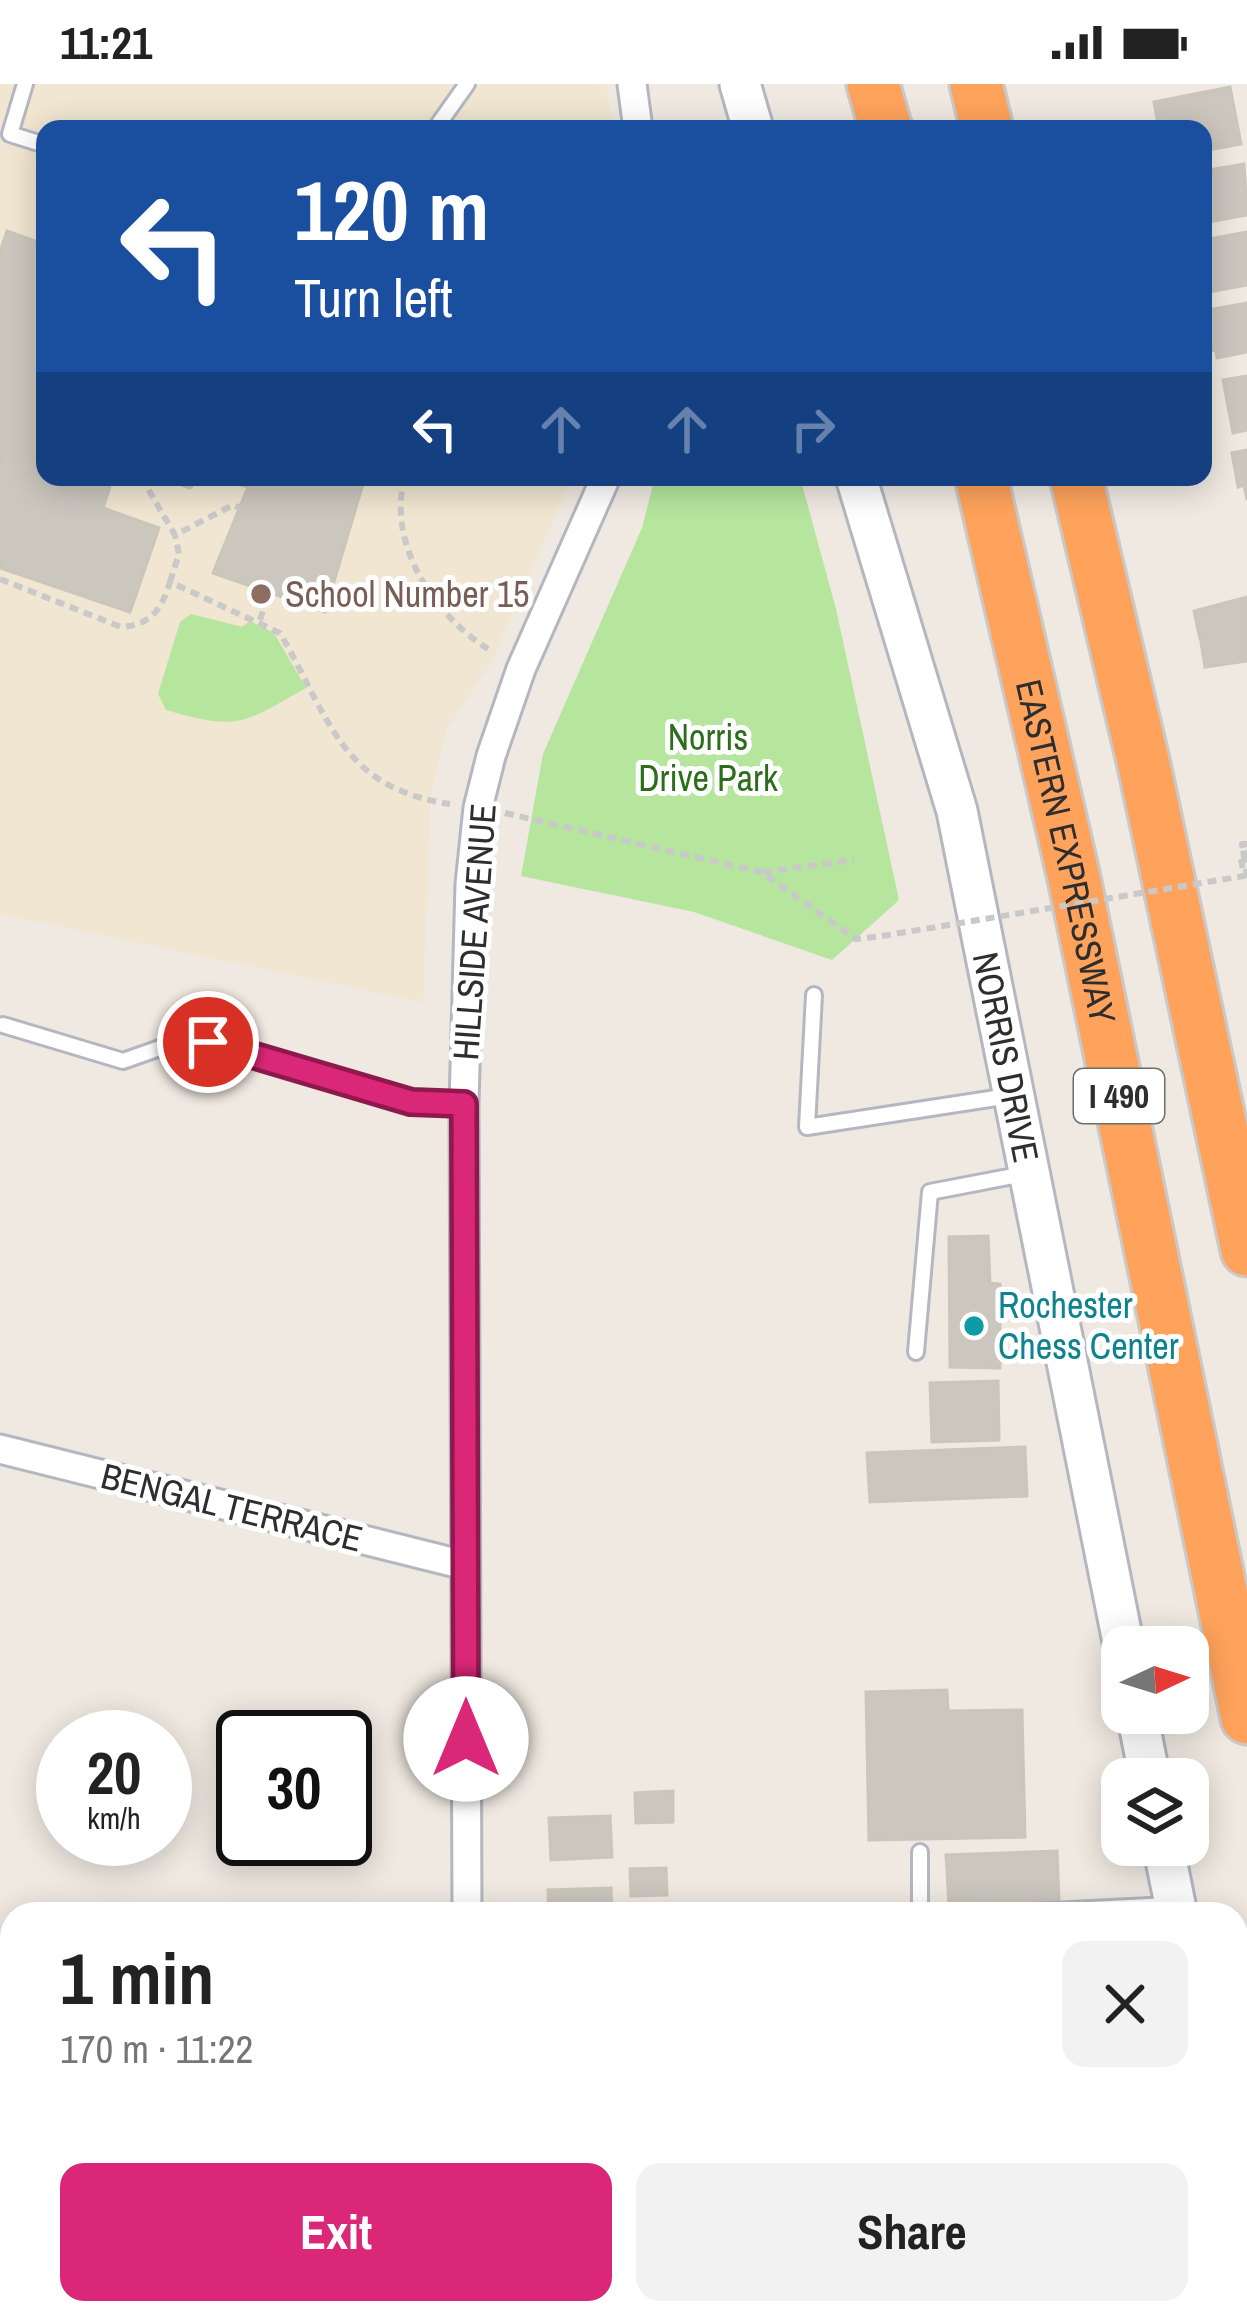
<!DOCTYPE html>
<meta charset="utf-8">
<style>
:root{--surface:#fff;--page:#f2f2f2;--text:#222;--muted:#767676;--accent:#db2777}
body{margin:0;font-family:"Archivo Narrow",sans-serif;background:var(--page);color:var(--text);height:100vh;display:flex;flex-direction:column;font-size:45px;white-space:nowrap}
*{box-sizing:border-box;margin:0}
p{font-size:39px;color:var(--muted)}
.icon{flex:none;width:66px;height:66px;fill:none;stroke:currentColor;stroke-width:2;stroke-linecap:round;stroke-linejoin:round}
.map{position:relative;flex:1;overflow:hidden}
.side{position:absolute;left:0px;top:1818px;width:1248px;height:423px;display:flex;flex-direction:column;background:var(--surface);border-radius:36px 36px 0 0;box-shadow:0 6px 30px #0003}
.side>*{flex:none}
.guide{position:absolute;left:36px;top:36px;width:1176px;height:366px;border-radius:24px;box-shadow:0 6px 30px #0003;background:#1a4fa0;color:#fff;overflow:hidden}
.needle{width:78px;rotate:86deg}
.fabs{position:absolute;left:1101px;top:1542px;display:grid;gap:24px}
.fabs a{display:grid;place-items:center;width:108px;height:108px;border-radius:24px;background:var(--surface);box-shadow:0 6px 30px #0003;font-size:60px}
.speed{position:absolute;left:36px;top:1626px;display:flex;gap:24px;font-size:60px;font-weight:700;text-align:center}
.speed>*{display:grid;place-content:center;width:156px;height:156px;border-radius:50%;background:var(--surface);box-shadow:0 6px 30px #0003;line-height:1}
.speed small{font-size:30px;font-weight:400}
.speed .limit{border:6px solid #111;border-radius:18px;background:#fff;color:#111}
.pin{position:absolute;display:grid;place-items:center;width:102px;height:102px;color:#fff;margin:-51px;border:6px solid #fff;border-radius:50%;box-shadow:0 3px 12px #0007}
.me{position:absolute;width:132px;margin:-66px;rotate:0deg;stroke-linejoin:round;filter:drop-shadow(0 0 9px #0008)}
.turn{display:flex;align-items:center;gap:42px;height:252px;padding:0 60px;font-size:54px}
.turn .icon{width:156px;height:156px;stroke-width:2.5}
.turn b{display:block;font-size:84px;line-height:102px}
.lanes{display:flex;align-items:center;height:114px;padding:0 60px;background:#0003;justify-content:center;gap:60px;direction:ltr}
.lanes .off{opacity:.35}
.round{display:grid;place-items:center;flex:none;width:126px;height:126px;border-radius:24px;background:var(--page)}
.head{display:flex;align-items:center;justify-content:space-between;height:204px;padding:0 60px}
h1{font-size:72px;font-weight:800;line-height:90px}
.action{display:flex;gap:24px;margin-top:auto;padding:24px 60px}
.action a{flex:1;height:138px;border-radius:24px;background:var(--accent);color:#fff;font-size:48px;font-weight:800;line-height:138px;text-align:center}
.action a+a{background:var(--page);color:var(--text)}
.status{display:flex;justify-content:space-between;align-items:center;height:84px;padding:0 60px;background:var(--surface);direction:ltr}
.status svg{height:33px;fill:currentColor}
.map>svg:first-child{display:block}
.education{fill:#f0e6d1}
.green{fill:#b6e59e}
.building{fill:#cbc7bf;stroke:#cbc5ba;stroke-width:3}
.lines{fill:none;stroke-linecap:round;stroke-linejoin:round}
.lane-casing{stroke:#b4b7c1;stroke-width:20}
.street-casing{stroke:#b4b7c1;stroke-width:33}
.secondary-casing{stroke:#b4b7c1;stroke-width:45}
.highway-casing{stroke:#c9c9c9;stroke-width:57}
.path{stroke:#c9c9c9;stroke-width:6;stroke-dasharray:9 6;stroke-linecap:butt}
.lane{stroke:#fff;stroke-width:14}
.street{stroke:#fff;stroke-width:27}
.secondary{stroke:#fff;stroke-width:39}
.highway{stroke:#ffa35c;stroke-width:51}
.path-bridge{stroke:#c9c9c9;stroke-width:6;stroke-dasharray:9 6;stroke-linecap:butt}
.route-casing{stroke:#8e194d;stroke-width:30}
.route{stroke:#db2777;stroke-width:21}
.education-dot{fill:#8d6e63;stroke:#fff;stroke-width:4.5}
.culture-dot{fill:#0f9aa8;stroke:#fff;stroke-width:4.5}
.labels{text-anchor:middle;stroke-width:10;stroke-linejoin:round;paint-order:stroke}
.shield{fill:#fff;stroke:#6d6d6d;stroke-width:3}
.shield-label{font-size:33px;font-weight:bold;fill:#2e2e2e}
.education-label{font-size:36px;fill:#785e54;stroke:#fff;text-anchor:start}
.park-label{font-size:36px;fill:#2c6e1b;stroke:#fff}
.street-label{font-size:36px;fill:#2e2e2e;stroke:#fff}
.culture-label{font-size:36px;fill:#0d838f;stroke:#fff;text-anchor:start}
</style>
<div class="status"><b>11:21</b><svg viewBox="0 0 49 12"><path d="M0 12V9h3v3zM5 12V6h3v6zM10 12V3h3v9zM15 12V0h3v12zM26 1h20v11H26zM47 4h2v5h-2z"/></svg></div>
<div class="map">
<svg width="1247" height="2239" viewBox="0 0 1247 2239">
<rect width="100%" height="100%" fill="#efe9e1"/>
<path class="education" d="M0 0H606L613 45H45V393H572L491 579 447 645 431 709 423 918 0 830Z"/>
<path class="green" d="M655 393H800L836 525 899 816 832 876 694 828 521 792 543 670 642 444Z
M191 530 242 543 250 537 274 549 306 604C242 640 238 647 166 626L158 610 180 538Z"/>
<path class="building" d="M1230 3 1241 60 1203 67V45H1159L1154 18Z
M1244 80 1247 131 1203 139V87Z
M7 147 43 160 45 168V393H113L103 424 159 444 130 528 0 484V168Z
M1247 148V201L1203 209V156Z
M1247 219V268L1217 274 1216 266 1205 268 1203 227Z
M1247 292V346L1233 349 1223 296Z
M1247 366V416L1244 401 1238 403 1232 369Z
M160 393H200L190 404Z
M218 393H365L325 528 213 489 248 403Z
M1247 513V577L1205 583 1201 558 1211 552 1200 555 1194 527Z
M988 1152 990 1199 1000 1200V1284L950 1283 949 1153Z
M998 1297 999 1356 932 1358 930 1299Z
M1025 1363 1027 1412 870 1418 867 1369Z
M947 1606 948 1627 1022 1626 1025 1753 869 1756 866 1608Z
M673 1707V1738L636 1739 635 1709Z
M610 1732 612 1773 551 1776 549 1734Z
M1057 1767 1059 1816 949 1820 946 1771Z
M666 1784 667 1811 631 1812 630 1785Z
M611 1804 612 1830H549L548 1806Z
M565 2229H628V2239H566Z
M868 2229H981L1055 2239H868Z"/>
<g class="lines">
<defs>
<path id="lane" d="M25 0 10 50 45 61
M435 45 467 0
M814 911 807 1043 1009 1012
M3 941 123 977 171 960 208 958 411 1018 464 1020
M916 1268 930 1108 1024 1090
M920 1768V1830
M993 1830 1170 1821"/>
<path id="street" d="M632 0 638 45
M0 1365 464 1481
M467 1830 464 1020 470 800 478 724 491 672 521 585 606 393
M0 1882 12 1885
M469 2239V2229"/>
<g id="secondary">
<path d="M740 0 753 45"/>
<path id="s1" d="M856 393 957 727 1124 1563"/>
<path d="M1137 1629 1150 1695"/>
<path d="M1163 1761 1177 1830"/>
<path d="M1236 2176 1241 2239"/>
</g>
<g id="highway">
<path d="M873 0 886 45"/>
<path d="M976 0 987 45"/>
<path id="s2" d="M981 393 1074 794 1247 1634"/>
<path d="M1076 393 1144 681 1247 1166"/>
</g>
</defs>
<use href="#lane" class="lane-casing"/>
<use href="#street" class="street-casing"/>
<use href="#secondary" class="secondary-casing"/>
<use href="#highway" class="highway-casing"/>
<path class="path" d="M141 393 175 451 233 421 241 424
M405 393C386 459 434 531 488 565
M555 393 558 394
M0 495 121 543C151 541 162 525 170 498L280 549C330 635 341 704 450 720
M170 498 179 470 175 451
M260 536 269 508
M505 729 761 788 856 855 882 852
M1247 760H1242L1247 792
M763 788 854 776"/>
<use href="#lane" class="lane"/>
<use href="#street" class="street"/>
<use href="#secondary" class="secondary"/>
<use href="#highway" class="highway"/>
<path class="path-bridge" d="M882 852 1244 792 1240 770 1247 769"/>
</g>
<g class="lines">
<defs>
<path id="route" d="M208 958 411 1018 464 1020 466 1655"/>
</defs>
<use href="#route" class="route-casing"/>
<use href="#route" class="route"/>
</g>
<circle class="education-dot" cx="261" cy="510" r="12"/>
<circle class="culture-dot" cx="974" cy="1242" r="12"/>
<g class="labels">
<rect class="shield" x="1074" y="985" width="90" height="54" rx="9"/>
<g class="shield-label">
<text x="1119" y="1024">I 490</text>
</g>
<g class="education-label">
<text x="285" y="523">School Number 15</text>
</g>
<g class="park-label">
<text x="708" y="666">Norris<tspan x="708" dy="41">Drive Park</tspan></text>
</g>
<g class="street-label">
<text dy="13" stroke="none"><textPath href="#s2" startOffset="384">EASTERN EXPRESSWAY</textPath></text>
<text transform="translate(474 848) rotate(-86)" y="13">HILLSIDE AVENUE</text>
<text dy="13" stroke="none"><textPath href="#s1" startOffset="600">NORRIS DRIVE</textPath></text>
<text transform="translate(232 1423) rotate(14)" y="13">BENGAL TERRACE</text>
</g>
<g class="culture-label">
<text x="998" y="1234">Rochester<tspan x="998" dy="41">Chess Center</tspan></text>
</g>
</g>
</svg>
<div class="fabs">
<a><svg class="needle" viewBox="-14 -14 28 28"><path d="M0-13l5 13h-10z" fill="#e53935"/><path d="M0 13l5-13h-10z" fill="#767676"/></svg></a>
<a><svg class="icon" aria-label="layers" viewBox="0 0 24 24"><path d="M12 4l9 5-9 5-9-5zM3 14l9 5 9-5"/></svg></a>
</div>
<div class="speed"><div>20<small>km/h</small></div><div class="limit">30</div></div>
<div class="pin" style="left:208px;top:958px;background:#d93025"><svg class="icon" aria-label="arrive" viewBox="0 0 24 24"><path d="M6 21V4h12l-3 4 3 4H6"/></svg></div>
<svg class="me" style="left:466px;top:1655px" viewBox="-20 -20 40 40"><circle r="19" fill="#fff"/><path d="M0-13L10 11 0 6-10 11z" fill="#db2777"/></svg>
<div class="guide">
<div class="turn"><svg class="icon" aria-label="left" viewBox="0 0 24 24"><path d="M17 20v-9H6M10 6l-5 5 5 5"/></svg><div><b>120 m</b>Turn left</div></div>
<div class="lanes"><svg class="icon" aria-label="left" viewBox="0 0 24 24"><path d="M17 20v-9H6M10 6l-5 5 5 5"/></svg><svg class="icon off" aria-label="ahead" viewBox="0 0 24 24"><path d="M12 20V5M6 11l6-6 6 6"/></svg><svg class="icon off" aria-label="ahead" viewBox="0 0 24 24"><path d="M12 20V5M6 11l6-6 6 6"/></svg><svg class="icon off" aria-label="right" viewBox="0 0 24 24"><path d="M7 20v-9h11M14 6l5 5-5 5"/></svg></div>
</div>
<section class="side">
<div class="head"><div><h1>1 min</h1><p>170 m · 11:22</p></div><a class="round"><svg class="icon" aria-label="close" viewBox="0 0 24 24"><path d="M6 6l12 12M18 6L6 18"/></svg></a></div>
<div class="action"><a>Exit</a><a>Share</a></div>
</section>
</div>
